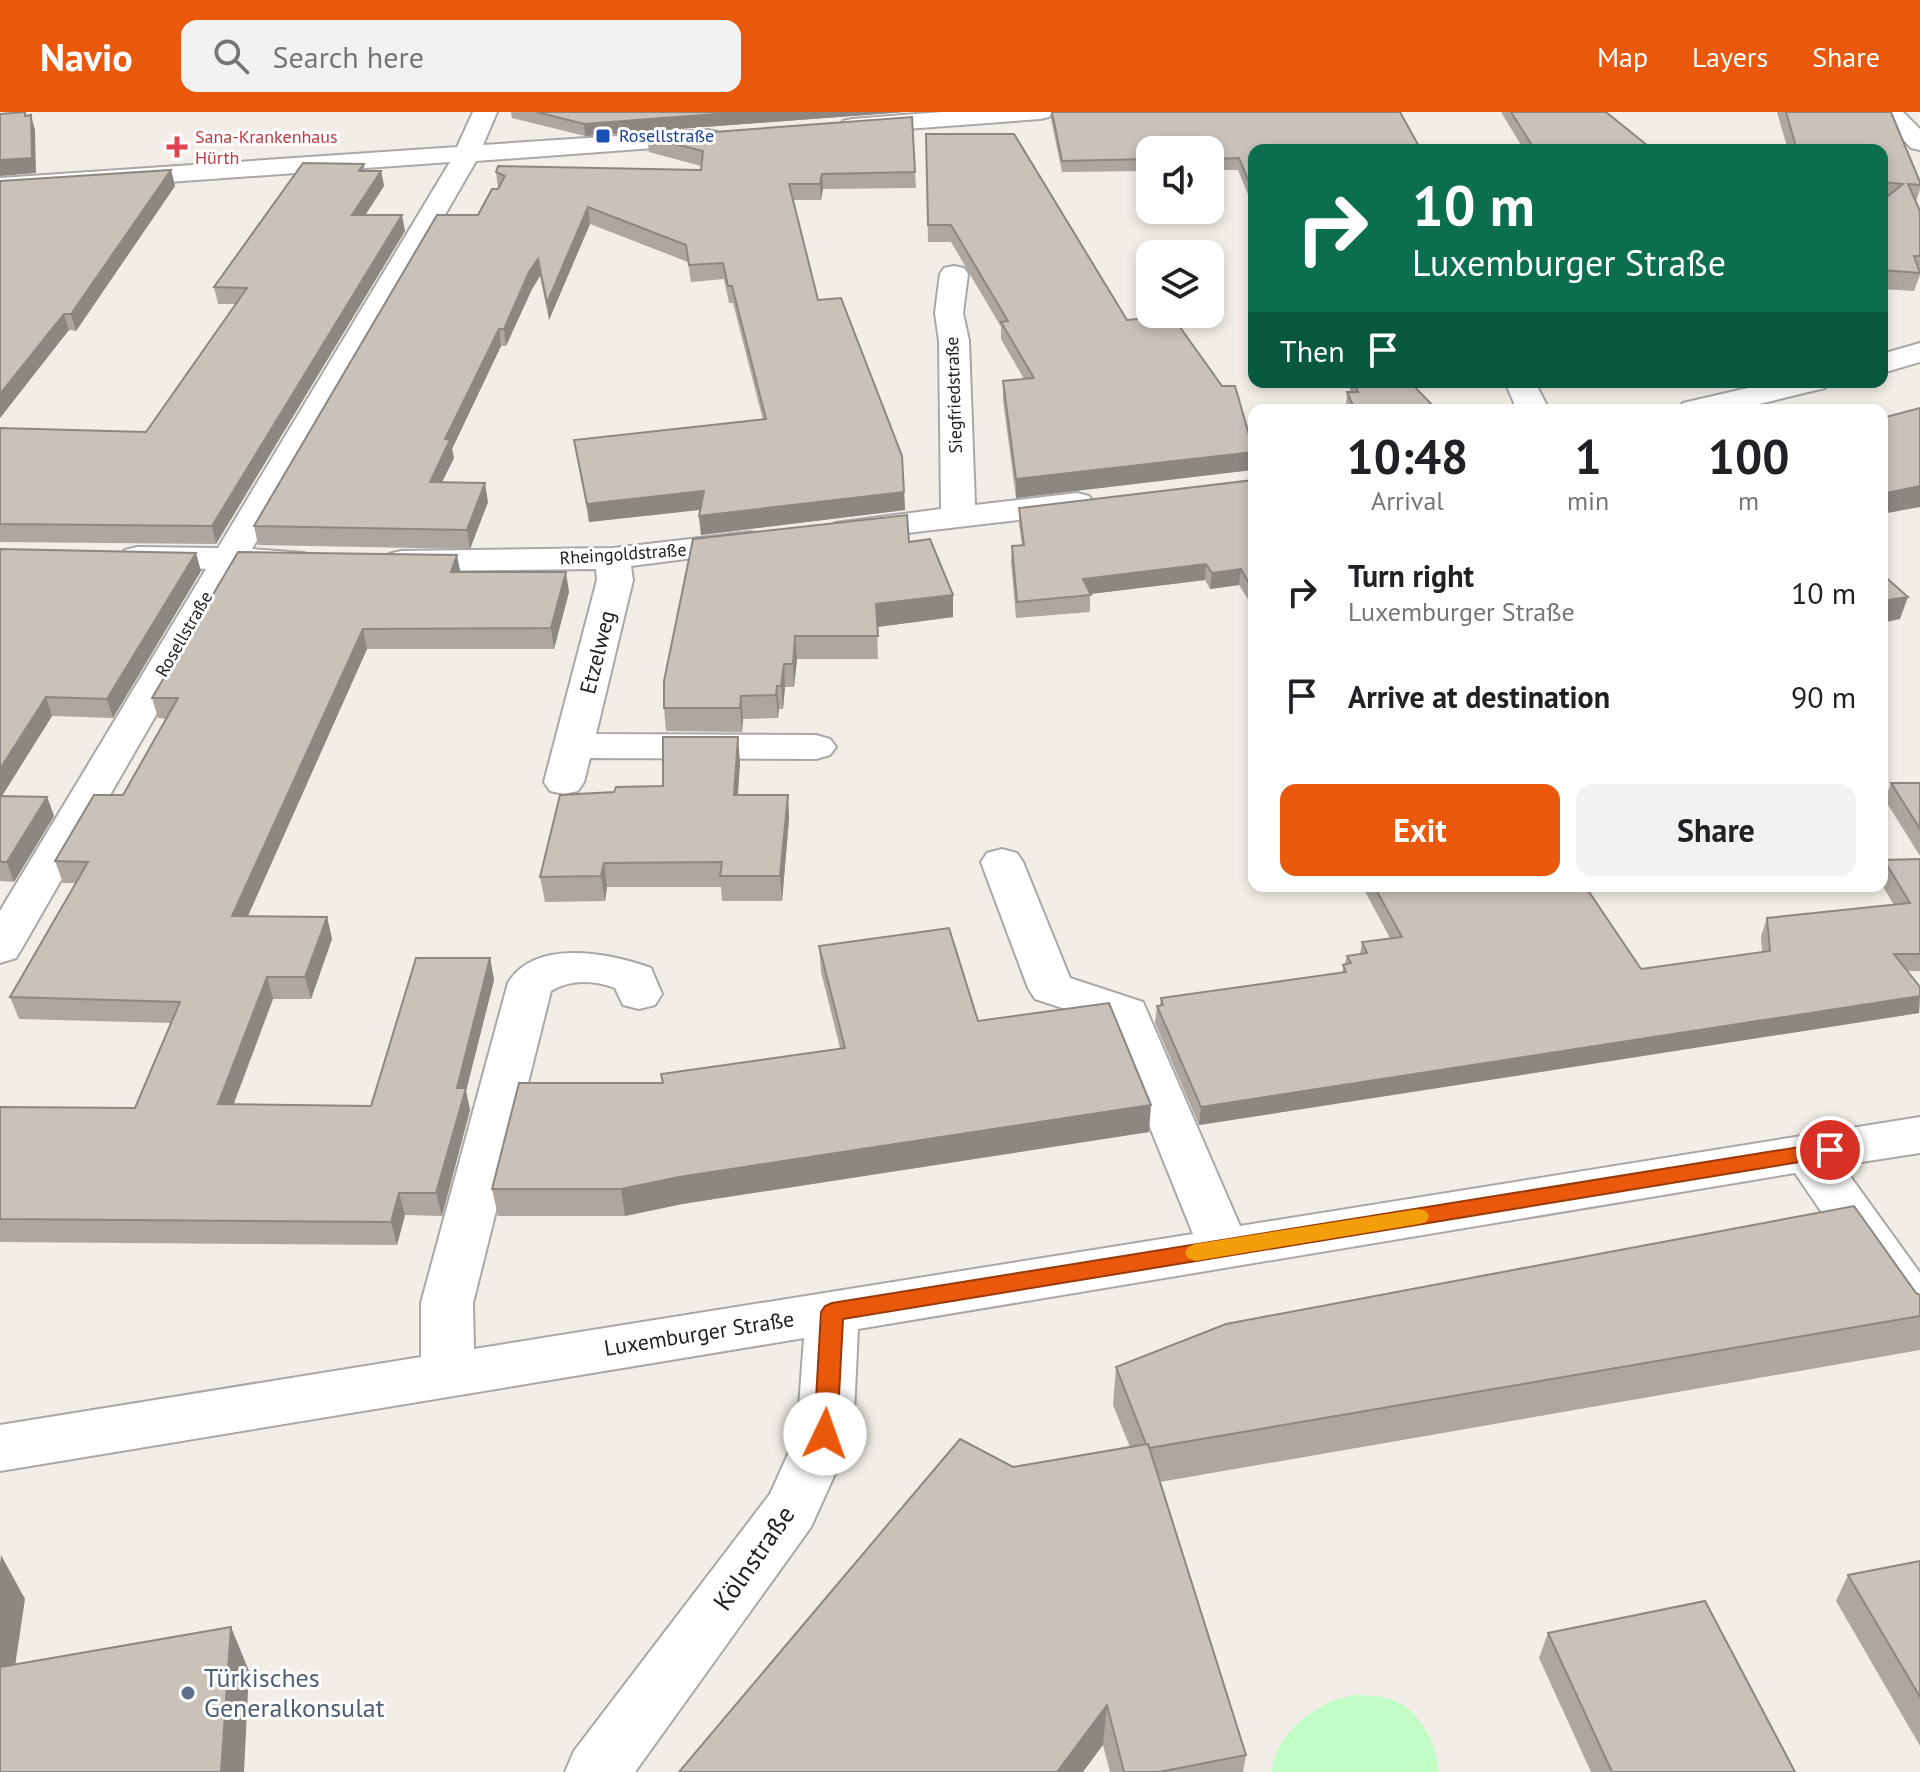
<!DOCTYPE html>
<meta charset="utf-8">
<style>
:root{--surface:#fff;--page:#f2f2f2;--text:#202124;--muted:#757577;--accent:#ea580c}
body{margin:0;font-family:"PT Sans",sans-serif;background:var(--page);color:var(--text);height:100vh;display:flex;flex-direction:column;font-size:30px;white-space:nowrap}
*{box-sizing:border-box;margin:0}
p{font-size:26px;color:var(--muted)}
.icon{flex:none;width:44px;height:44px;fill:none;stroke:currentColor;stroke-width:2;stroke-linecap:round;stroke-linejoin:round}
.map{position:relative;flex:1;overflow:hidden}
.drawer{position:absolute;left:1248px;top:292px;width:640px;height:488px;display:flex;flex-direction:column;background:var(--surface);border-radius:16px;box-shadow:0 4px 12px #0003}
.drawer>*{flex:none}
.hud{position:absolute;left:1248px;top:32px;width:640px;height:244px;border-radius:16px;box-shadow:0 4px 12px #0003;background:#0b6e4f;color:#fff;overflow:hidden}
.fabs{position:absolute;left:1136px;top:24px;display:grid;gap:16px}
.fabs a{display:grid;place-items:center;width:88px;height:88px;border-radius:16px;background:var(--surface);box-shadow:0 4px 12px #0003;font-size:40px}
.pin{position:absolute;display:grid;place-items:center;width:68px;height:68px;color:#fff;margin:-34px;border:4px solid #fff;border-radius:50%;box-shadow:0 2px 8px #0007}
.me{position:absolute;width:88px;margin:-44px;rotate:3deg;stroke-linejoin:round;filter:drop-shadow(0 0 6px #0008)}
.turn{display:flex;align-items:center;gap:28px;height:168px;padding:0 32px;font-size:36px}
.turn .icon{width:104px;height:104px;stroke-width:2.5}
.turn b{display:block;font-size:56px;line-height:68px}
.then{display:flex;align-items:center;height:76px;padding:0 32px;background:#0003;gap:16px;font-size:30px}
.eta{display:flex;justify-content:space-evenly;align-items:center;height:136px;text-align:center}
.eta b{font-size:48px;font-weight:600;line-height:56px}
.button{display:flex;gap:16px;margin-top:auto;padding:16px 32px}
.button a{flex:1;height:92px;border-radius:16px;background:var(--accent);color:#fff;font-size:32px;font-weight:600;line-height:92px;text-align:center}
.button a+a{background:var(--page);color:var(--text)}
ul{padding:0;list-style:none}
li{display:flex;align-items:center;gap:24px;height:104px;padding:0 32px}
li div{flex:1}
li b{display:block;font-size:30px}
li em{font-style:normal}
header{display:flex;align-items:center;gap:48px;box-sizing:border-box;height:112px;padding:0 40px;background:var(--accent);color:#fff}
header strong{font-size:38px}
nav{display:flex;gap:44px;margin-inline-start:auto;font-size:28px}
.search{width:560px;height:72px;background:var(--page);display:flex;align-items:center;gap:20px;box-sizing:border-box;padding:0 28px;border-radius:16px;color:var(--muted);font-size:30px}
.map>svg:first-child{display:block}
.park{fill:#c2fdc8}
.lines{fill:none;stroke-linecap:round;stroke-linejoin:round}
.minor-casing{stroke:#a8a8a8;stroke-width:4}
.minor{fill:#fff;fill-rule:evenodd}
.wall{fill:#aea69f}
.shaded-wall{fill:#8d8782}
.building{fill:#cac1b9;stroke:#8d8782;stroke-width:2}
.route{fill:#ea580c;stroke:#983908;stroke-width:2}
.slow{fill:#f59e0b}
.transit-dot{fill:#1a4fb4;stroke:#fff;stroke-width:3}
.health-dot{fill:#e0444e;stroke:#fff;stroke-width:3}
.service-dot{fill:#5c6f8a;stroke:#fff;stroke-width:3}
.labels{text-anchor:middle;stroke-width:6;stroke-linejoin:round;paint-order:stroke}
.far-transit-label{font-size:18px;fill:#164399;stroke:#fff;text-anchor:start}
.far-health-label{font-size:18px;fill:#be3a42;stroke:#fff;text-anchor:start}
.far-street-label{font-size:18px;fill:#212121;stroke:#fff}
.street-label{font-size:22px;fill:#212121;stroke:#fff}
.near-street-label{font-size:26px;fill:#212121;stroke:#fff}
.near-service-label{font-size:26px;fill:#4e5e75;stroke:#fff;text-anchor:start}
</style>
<header>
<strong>Navio</strong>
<div class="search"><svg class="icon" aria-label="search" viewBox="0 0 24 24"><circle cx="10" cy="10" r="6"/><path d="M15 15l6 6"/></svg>Search here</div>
<nav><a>Map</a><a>Layers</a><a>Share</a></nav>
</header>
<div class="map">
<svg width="1920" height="1660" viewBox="0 0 1920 1660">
<rect width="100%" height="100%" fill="#f2eee7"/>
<path class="park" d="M1356 1583C1364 1584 1373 1583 1381 1585 1417 1590 1436 1628 1439 1660H1272C1275 1621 1319 1587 1356 1583Z"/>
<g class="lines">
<defs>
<path id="minor" d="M473 0H497L483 33 708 18 717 20 720 25 717 30 708 32 476 49 252 437 304 441 309 448 304 455 292 458 240 457 22 836 16 846 0 851V799L206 457 125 452 120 445 125 438 137 435 218 436 450 50 0 82V66L457 35Z
M942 0H1052L1049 5 1040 7 852 21 843 19 840 14 843 9 852 7Z
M1877 0H1903L1920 17V38L1911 36Z
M954 154 964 156 968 162 963 201 969 229 975 393 1077 381 1089 384 1094 391 1089 398 1077 401 847 428 835 425 830 418 835 411 941 397 939 229 935 201 940 162 944 156Z
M1920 231V250L1882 261V242Z
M1505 270H1535L1549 298H1517Z
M1774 270H1829L1825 276 1734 298H1678L1683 291Z
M751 420 763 423 768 430 763 437 631 454 633 468 596 622 816 623 830 627 836 635 830 643 816 647 590 646 584 670 578 679 564 682 550 679 544 670 597 468 596 457 401 459 389 456 384 449 389 442 401 439 613 436Z
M1002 737 1017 741 1023 750 1070 866 1143 890 1240 1114 1920 1005V1041L1842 1053 1920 1161V1223L1901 1217 1795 1061 858 1217 853 1322 811 1415 635 1660H565L574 1639 770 1382 797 1322 804 1226 0 1359V1313L421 1245V1191L508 871C535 826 610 841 651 856L662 882 655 893 639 897 623 893 615 876C594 868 570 867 551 879L473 1191 474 1237 1193 1122 1108 911 1035 887 1028 876 981 750 987 741Z"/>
</defs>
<use href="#minor" class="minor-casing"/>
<use href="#minor" class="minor"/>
</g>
<path class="wall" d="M511 0H905L585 24 512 6Z
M1051 0H1400L1254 38V97L1238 58H1210V38H1150V59L1062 60 1051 7Z
M1501 0H1606L1653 38H1524Z
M1777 0H1891L1920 70V77L1916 90 1920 99V163L1914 179 1882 177V89L1883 88H1882V38H1788Z
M926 22 1127 208 1252 358 1016 386 1003 288V269L1024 267 1001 227V215L951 130H928Z
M647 25 915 60 916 76 823 77 821 88H793L818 188 904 380 905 398 701 423 699 404 700 398 589 410 574 328 763 308 733 191H729L724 167 691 170 688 150 590 112 549 208 540 164 532 177 506 234H501L452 337 454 346 442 370 488 390 470 437 258 433 254 414 498 76 496 60 701 58V54L649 40Z
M364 52 365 59H381L384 74 365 103 405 119 216 432 0 430V316L146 320 236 192H218L214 175Z
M171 58 175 74 76 219 69 218 58 231 0 306V69Z
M1347 270H1410L1437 298H1348L1346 294 1347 280H1351Z
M1254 368V488L1249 489 1239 473 1210 477 1205 468 1090 482V500L1016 506 1011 450 1012 434 1022 433 1019 412V396Z
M909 430 953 483V505L877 515 878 547H797L794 575H785L783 597H779L778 606 743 607 742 620 666 619 664 596Z
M0 437 201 459 113 606 52 604 2 684 47 685 54 704 14 770 0 769Z
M460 460 569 480 554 537H367L248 804 327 805 332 827 311 887H273L234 992 371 994 490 846 494 868 466 979 470 998 442 1104 405 1103 397 1133 0 1130V995L135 996 171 911 19 907 10 885 76 771H63L55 749 123 683 166 607 158 606 152 586Z
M740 650 738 683H788L789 707 782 789H722L721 775H607L605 789 545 790 540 765 614 680 663 674Z
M1891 671H1920V744L1885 688Z
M1920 747V859H1907L1920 875 1919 901 1199 1013 1155 911 1157 894 1160 893 1161 886 1342 861 1347 844 1360 842 1362 830 1390 826 1362 774H1585L1641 857 1762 840 1761 824 1767 806 1894 793 1882 773V752L1884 748Z
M819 834 978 909 1149 1020 682 1092 625 1104H498L492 1077 840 936 821 860Z
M1916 1181 1920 1183V1238L1160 1370 1246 1643 1243 1660H1110L1103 1633 1013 1355 1130 1335 1113 1293 1116 1255Z
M1920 1449V1634L1836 1489 1848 1463Z
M1548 1521 1795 1660H1591L1539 1546Z"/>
<path class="shaded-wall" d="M743 0H905L585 24 584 12Z
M31 3 35 18 36 61 0 64V48Z
M171 58 175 74 76 219 71 202Z
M381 59 384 74 355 119 352 103Z
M822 62 823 77 821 88 820 72Z
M588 95 590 112 549 208 547 191Z
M402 103 405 119 216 432 212 414Z
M538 147 540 164 532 177 506 234 504 217 529 160Z
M64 202 69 218 0 306V282Z
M499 217 501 234 452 337 454 346 433 388 430 370 445 327Z
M1254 340 1252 358 1016 386V367Z
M485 371 488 390 470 437 467 418Z
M1920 374V395L1882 402V382Z
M704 379 706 397 589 410 587 392Z
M904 380 905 398 701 423 699 404Z
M196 441 201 459 113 606 107 587Z
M457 443 461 463 451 460Z
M1206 452 1205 468 1082 483 1083 467Z
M1241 457 1239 473 1210 477 1212 461Z
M566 460 569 480 554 537 551 516Z
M1254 472V488L1249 489 1250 473Z
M953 483V505L877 515 876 492Z
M1908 485 1900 507 1882 511V489Z
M363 517 367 537 238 826 232 804Z
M795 524 797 547 794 575 793 552Z
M784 552 785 575 783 597 781 574Z
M777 574 779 597 778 606 776 583Z
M741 584 743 607 742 620 740 596Z
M46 585 52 604 0 687V657Z
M738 625 740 650 736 707 734 683Z
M788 683 789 707 782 789 780 764Z
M47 685 54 704 14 770 7 750Z
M604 751 607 775 605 789 601 764Z
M327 805 332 827 311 887 305 865Z
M490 846 494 868 466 979 470 998 442 1104 436 1081 457 976Z
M267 865 273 887 225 1014 218 992Z
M1920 884 1919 901 1199 1013 1201 995Z
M1151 993 1149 1020 682 1092 625 1104 621 1077 679 1065Z
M399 1081 405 1103 397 1133 391 1110Z
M1 1443 25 1487 8 1602 0 1587V1451Z
M231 1515 249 1559 244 1660H221Z
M1107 1593 1103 1633 1083 1660H1057Z"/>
<path class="building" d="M25 0V4L31 3 32 46 0 48V2Z
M537 0H743L584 12Z
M1052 0H1400L1421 38H1254V82L1239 46 1210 47V38H1150V47L1062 49Z
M1511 0H1606L1653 38H1535Z
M1786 0H1891L1920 70V73L1908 72 1920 99V144H1914L1920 161 1882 158V89L1903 72 1882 70V38H1797Z
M912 5 915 60 822 62 820 72H789L818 188 841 186 902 344 904 380 699 404 704 379 587 392 574 328 766 307 732 174H728L723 151 689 153 686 133 588 95 547 191 538 147 529 160 504 217H499L445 327 450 328 430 370 485 371 467 418 254 414 437 103H478L492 77H498L505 64 496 60 498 54 701 58 703 39 647 25Z
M926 22H1014L1127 208 1172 204 1222 274H1235L1254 340 1016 367 1003 269 1034 266 1001 210 1008 209 951 113H928Z
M303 51 364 52 359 59H381L352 103H402L212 414 0 412V316L146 320 247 176 214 175Z
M171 58 71 202H64L0 282V69Z
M1354 270H1410L1437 298H1355L1347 280H1358Z
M1920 296V374L1882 382V306Z
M1254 368V472L1250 473 1241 457 1212 461 1206 452 1083 467 1091 483 1017 490 1012 434 1024 433 1019 396Z
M907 403 909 430 930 427 953 483 876 492 878 524H795L793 552H784L781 574H777L776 583 741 584 740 596H664V569L693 427Z
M0 437 196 441 107 587 46 585 0 657Z
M238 440 457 443 451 460H566L551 516 363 517 232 804 327 805 305 865H267L218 992 371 994 416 846H490L457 976H466L436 1081H399L391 1110 0 1107V995L135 996 180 890 10 885 88 750 55 749 94 683H123L178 586H152Z
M1882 462 1908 485 1882 489Z
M663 625H738L734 683H788L780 764H720L722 750 604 751 601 764 540 765 560 683 614 680 616 675 663 674Z
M1891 671H1920V717Z
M0 684 47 685 7 750H0Z
M1920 747V842H1894L1920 875V884L1201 995 1157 894 1163 893 1161 886 1346 860 1343 853 1351 851 1347 844 1367 841 1362 830 1402 825 1374 774H1585L1641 857 1770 839 1767 806 1910 791 1884 748Z
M949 816 978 909 1109 891 1151 993 679 1065 621 1077H492L519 971H663L661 962 845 936 819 834Z
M1854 1094 1916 1181 1920 1183V1204L1149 1336 1148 1332H1146L1116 1255 1226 1212Z
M960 1327 1013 1355 1148 1332 1246 1643 1159 1660H1124L1107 1593 1057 1660H679Z
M1920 1449V1585L1848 1463Z
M1705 1489 1795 1660H1612L1548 1521Z
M231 1515 221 1660H0V1555Z"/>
<path class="route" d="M1830 1030 1837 1033 1840 1038 1837 1043 1830 1045 843 1207 837 1322 834 1328 825 1331 817 1328 814 1322 821 1200 825 1194 832 1191Z"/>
<path class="slow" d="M1419 1097 1426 1099 1429 1104 1426 1110 1419 1112 1195 1149 1188 1146 1185 1141 1188 1135 1195 1132Z"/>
<rect class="transit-dot" x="595" y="16" width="16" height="16" rx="4"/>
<path class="health-dot" d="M173 23h8v8h8v8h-8v8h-8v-8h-8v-8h8z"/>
<circle class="service-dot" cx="188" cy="1581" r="8"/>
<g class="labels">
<g class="far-transit-label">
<text x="619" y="30">Rosellstraße</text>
</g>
<g class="far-health-label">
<text x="195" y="31">Sana-Krankenhaus<tspan x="195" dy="21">Hürth</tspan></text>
</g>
<g class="far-street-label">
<text transform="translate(954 283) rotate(-92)" y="6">Siegfriedstraße</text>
<text transform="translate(623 442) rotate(-4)" y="6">Rheingoldstraße</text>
<text transform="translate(184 522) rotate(-60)" y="6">Rosellstraße</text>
</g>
<g class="street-label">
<text transform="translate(597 540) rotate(-76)" y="8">Etzelweg</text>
<text transform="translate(699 1221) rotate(-9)" y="8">Luxemburger Straße</text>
</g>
<g class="near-street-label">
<text transform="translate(754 1446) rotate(-55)" y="9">Kölnstraße</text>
</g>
<g class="near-service-label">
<text x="204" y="1575">Türkisches<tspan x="204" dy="30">Generalkonsulat</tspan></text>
</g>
</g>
</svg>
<div class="fabs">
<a><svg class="icon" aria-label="sound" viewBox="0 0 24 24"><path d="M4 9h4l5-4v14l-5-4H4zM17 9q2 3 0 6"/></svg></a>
<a><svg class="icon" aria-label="layers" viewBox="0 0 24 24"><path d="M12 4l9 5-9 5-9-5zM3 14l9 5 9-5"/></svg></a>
</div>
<div class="pin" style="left:1830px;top:1038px;background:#d93025"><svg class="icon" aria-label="arrive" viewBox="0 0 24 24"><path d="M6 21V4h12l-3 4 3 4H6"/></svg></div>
<svg class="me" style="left:825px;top:1322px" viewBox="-20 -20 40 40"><circle r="19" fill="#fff"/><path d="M0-13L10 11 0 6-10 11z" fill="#ea580c"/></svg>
<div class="hud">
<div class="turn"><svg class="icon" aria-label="right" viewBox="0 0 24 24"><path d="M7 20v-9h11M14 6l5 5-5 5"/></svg><div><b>10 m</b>Luxemburger Straße</div></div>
<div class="then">Then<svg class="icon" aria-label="arrive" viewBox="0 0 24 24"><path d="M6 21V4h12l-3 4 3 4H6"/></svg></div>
</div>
<section class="drawer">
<div class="eta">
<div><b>10:48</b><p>Arrival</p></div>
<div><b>1</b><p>min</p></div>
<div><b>100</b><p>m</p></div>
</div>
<ul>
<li><svg class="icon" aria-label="right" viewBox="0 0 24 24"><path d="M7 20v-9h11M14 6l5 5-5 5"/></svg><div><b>Turn right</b><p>Luxemburger Straße</p></div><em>10 m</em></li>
<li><svg class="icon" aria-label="arrive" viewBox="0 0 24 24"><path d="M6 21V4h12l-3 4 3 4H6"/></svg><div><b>Arrive at destination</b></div><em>90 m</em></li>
</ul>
<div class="button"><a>Exit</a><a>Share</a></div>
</section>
</div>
